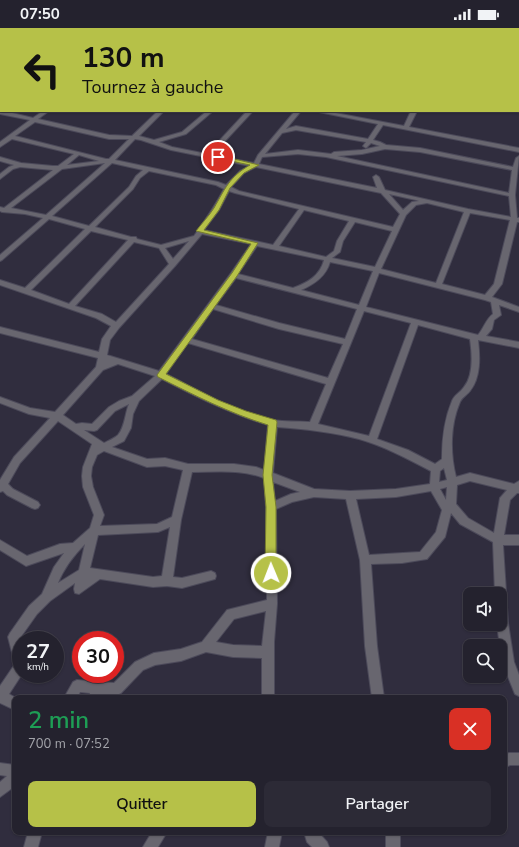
<!DOCTYPE html>
<html lang="fr">
<meta charset="utf-8">
<style>
:root{--surface:#24222e;--page:#2c2a36;--text:#f1f3f6;--muted:#a3a4aa;--line:#413f4a;--accent:#b6c148}
body{margin:0;font-family:"Nunito Sans",sans-serif;background:var(--page);color:var(--text);height:100vh;display:flex;flex-direction:column;font-size:15px;white-space:nowrap}
*{box-sizing:border-box;margin:0}
p{font-size:13px;color:var(--muted)}
.icon{flex:none;width:22px;height:22px;fill:none;stroke:currentColor;stroke-width:2;stroke-linecap:round;stroke-linejoin:round}
.map{position:relative;flex:1;overflow:hidden}
.side{position:absolute;left:12px;top:667px;width:495px;height:140px;display:flex;flex-direction:column;background:var(--surface);border-radius:8px;box-shadow:0 1px 3px #0004,0 0 0 1px var(--line)}
.side>*{flex:none}
.banner{position:absolute;left:0px;top:0px;width:519px;height:84px;box-shadow:0 1px 3px #0004,0 0 0 1px var(--line);background:#b6c148;color:#111;overflow:hidden}
.tools{position:absolute;left:463px;top:559px;display:grid;gap:8px}
.tools a{display:grid;place-items:center;width:44px;height:44px;border-radius:8px;background:var(--surface);box-shadow:0 1px 3px #0004,0 0 0 1px var(--line);font-size:20px}
.speed{position:absolute;left:12px;top:603px;display:flex;gap:8px;font-size:20px;font-weight:700;text-align:center}
.speed>*{display:grid;place-content:center;width:52px;height:52px;border-radius:50%;background:var(--surface);box-shadow:0 1px 3px #0004,0 0 0 1px var(--line);line-height:1}
.speed small{font-size:10px;font-weight:400}
.speed .limit{border:6px solid #d22;background:#fff;color:#111}
.pin{position:absolute;display:grid;place-items:center;width:34px;height:34px;color:#fff;margin:-17px;border:2px solid #fff;border-radius:50%;box-shadow:0 1px 4px #0007}
.me{position:absolute;width:44px;margin:-22px;rotate:359deg;stroke-linejoin:round;filter:drop-shadow(0 0 3px #0008)}
.turn{display:flex;align-items:center;gap:14px;height:84px;padding:0 16px;font-size:18px}
.turn .icon{width:52px;height:52px;stroke-width:2.5}
.turn b{display:block;font-size:28px;line-height:34px}
.round{display:grid;place-items:center;flex:none;width:42px;height:42px;border-radius:8px;background:var(--page)}
.summary{display:flex;align-items:center;justify-content:space-between;height:68px;padding:0 16px}
h1{font-size:24px;font-weight:600;line-height:30px;color:#1e9e55}
.button{display:flex;gap:8px;margin-top:auto;padding:8px 16px}
.button a{flex:1;height:46px;border-radius:8px;background:var(--accent);color:#111;font-size:16px;font-weight:600;line-height:46px;text-align:center}
.button a+a{background:var(--page);color:var(--text)}
.status{display:flex;justify-content:space-between;align-items:center;height:28px;padding:0 20px;background:var(--surface);direction:ltr}
.status svg{height:11px;fill:currentColor}
.map>svg:first-child{display:block}
.lines{fill:none;stroke-linecap:round;stroke-linejoin:round}
.street-casing{stroke:#4c4a5a;stroke-width:2}
.street{fill:#68666f;fill-rule:evenodd}
.route{fill:#b6c148;stroke:#767d2f}
</style>
<div class="status"><b>07:50</b><svg viewBox="0 0 49 12"><path d="M0 12V9h3v3zM5 12V6h3v6zM10 12V3h3v9zM15 12V0h3v12zM26 1h20v11H26zM47 4h2v5h-2z"/></svg></div>
<div class="map">
<svg width="519" height="819" viewBox="0 0 519 819">
<rect width="100%" height="100%" fill="#302d3e"/>
<g class="lines">
<defs>
<path id="street" d="M109 0H120L121 1H110Z
M206 0H215L216 1H207Z
M298 0H308L309 1H299Z
M413 0H417V1H413Z
M508 0H512V1H508Z
M0 7H1V9H0Z
M518 32H519V34H518Z
M518 48H519V50H518Z
M518 65H519V69H518Z
M1 66V70L0 71V67Z
M0 82 33 90 43 83H49L38 91 109 107 132 108 158 83H164L139 108 154 112 182 104 207 83H213L186 106 159 114 172 119 207 126 247 83H253L212 127 254 135 258 127 295 83H301L286 101 296 98 368 111 378 96 314 83H325L404 98 411 83H417L409 99 519 120V124L383 97 373 112 380 114 386 117 420 120 513 139 516 130 519 128 515 167 517 190H519V194H517L502 256 492 269 519 279V284L499 277 501 287 494 292 492 301 486 308 519 314V320L478 312C480 329 481 349 470 363 467 367 462 369 460 374 450 397 450 425 456 449L470 445 514 456 519 453V465H517L510 472 504 507H519V517H503L508 595 514 634 519 647V668L515 666 502 634 497 596H500V566H495L493 514 460 496 451 485 445 509 427 531 402 535 371 536 377 618 384 670H372L365 618 360 532 346 471 314 469 292 474 276 481 277 576 274 614V670H262V630L233 629 206 624 181 633 155 637 143 642 121 665 117 667H107L103 670H88L90 665 80 664 77 670H64L73 654 77 652 114 655 135 634 154 625 181 621 202 614 227 582 267 572 266 479 264 450C241 441 216 444 192 444L181 492 173 549 182 550 211 543 215 545 216 548 215 551 182 560 167 558 153 559 100 551 79 566 75 565 74 561 75 555 50 573 37 586 20 610 22 646 9 666 16 670 15 682 0 675V658L15 636 8 609 10 605 29 578 42 566 54 539 64 525 26 538 0 522V512L27 528 60 516 73 515 90 500 94 487 83 459 82 448 83 439 92 416 58 393 20 435 8 456 13 461 38 474 40 477 38 480 35 481 32 480 7 467 3 463 0 464V452L14 429 50 390 29 386 0 375V369L30 380 55 384 96 339 98 330 0 305V299L99 324 102 311 111 298 96 290 0 257V252L25 260 85 201 49 191 2 232 0 233V227L43 190 25 186 2 184 0 183V179L4 180 53 142 20 139 13 141 0 151V146L9 139 14 137 0 133V129L21 135 53 138H58L74 126 12 111 0 119V114L30 92 0 86ZM35 94 109 111H129L109 131H106L15 108ZM296 102 366 114 363 118 366 120 371 115 380 118 362 122 334 124 331 126 298 122 265 126 282 105ZM135 111 141 112 171 122 250 138 240 143 226 157 218 154 115 132ZM385 121 420 124 512 142 509 165 337 128 362 126ZM298 126 326 129 509 168 511 189 468 181 385 162 379 149 376 147 373 149 377 160 259 136 262 129ZM79 127 99 133 67 137ZM105 135 46 187 11 180 62 141ZM112 135 143 142 136 148 129 159 89 198 52 188ZM256 139 381 165 400 186 393 199 239 163 231 159 244 145ZM149 143 216 157 224 161C215 178 204 194 194 208L161 217 137 211 136 209H131L95 199 133 161 140 150ZM229 163 235 165 299 181 273 217 204 202 219 182ZM389 166 416 172 419 173 412 174 403 182ZM427 175 464 184 436 255 381 241 406 187 416 177ZM304 182 349 193 337 213 334 223 326 229 279 218ZM470 185 510 192 494 256 485 267 442 256ZM355 194 392 203 375 239 332 230 340 224 343 213ZM91 203 128 212 69 276 31 262ZM202 206 251 216 231 245 159 343 107 327 110 312 119 300 175 238ZM189 213 173 231 165 220ZM134 214 159 220 169 236 116 294 102 286 75 278ZM257 218 324 232C320 248 307 255 293 260L238 246ZM330 234 373 243 359 277 301 262C315 256 326 248 330 234ZM379 245 485 272 491 274 493 286C486 291 484 300 478 307L366 279ZM236 250 357 281 345 311 279 295 216 277ZM213 281 279 301 343 316 328 350 192 311ZM364 283 411 295 369 408 318 396ZM418 297 470 311C472 325 474 347 464 359 460 365 454 367 452 373 444 392 442 412 442 431L435 436 408 422 377 411ZM188 315 326 356 310 394C298 393 285 394 273 392 236 385 200 363 166 346ZM118 336 155 348 132 368 119 373 109 379 92 396 82 395 76 396 63 387 103 342ZM162 351C197 369 231 386 268 397L264 442 256 439 234 436H188L165 430 147 431 112 419 124 413 131 400 133 386 139 373ZM129 376C125 385 125 399 118 407 115 410 108 413 104 415L84 402 94 403 97 402 115 383ZM277 399C305 401 332 404 359 411 384 418 408 431 431 443L430 456 396 461 350 463 314 461 273 445ZM104 423 147 439 165 438 183 442 172 489 157 496 100 498 104 487 93 459 91 448 92 439 97 427ZM444 440 447 452 439 454 440 443ZM470 453 507 462 500 470 494 505 468 490 456 476 457 457ZM273 454 300 464 291 466 275 473ZM447 459 446 472 440 461ZM431 463 442 482 436 504 420 524 369 527 356 471 396 469ZM170 499 162 548 153 549 90 540 98 507 158 504ZM85 516 79 542 58 555C64 540 74 527 85 516ZM266 583 262 618 233 617 216 614 234 591Z
M509 725H519V737H510L504 740V727Z
M0 735 15 737V758L0 769V754L7 748 0 747Z
M28 804H42L38 819H24Z
M152 804H167L158 819H143Z
M268 804H282L279 819H265Z
M304 804H318L327 814 329 819H312L307 814Z
M386 804H400V819H386Z"/>
</defs>
<use href="#street" class="street-casing"/>
<use href="#street" class="street"/>
</g>
<path class="route" d="M218 127 259 137 244 145 230 160 219 182 204 202 258 215 237 248 166 346 218 372 246 383 276 392 277 394 272 447 276 479V545L275 549 271 550 267 549 265 545 266 479 263 447 268 397C229 385 194 367 158 349L157 347 232 245 251 216 196 203C202 195 209 188 214 180 225 161 229 149 250 137L216 130 215 129Z"/>
</svg>
<div class="tools">
<a><svg class="icon" aria-label="sound" viewBox="0 0 24 24"><path d="M4 9h4l5-4v14l-5-4H4zM17 9q2 3 0 6"/></svg></a>
<a><svg class="icon" aria-label="search" viewBox="0 0 24 24"><circle cx="10" cy="10" r="6"/><path d="M15 15l6 6"/></svg></a>
</div>
<div class="speed"><div>27<small>km/h</small></div><div class="limit">30</div></div>
<div class="pin" style="left:218px;top:129px;background:#d93025"><svg class="icon" aria-label="arrive" viewBox="0 0 24 24"><path d="M6 21V4h12l-3 4 3 4H6"/></svg></div>
<svg class="me" style="left:271px;top:545px" viewBox="-20 -20 40 40"><circle r="17" fill="#b6c148" stroke="#fff" stroke-width="3"/><path d="M0-11L8 9 0 5-8 9z" fill="#fff"/></svg>
<div class="banner">
<div class="turn"><svg class="icon" aria-label="left" viewBox="0 0 24 24"><path d="M17 20v-9H6M10 6l-5 5 5 5"/></svg><div><b>130 m</b>Tournez à gauche</div></div>
</div>
<section class="side">
<div class="summary"><div><h1>2 min</h1><p>700 m · 07:52</p></div><a class="round" style="background:#d93025;color:#fff"><svg class="icon" aria-label="close" viewBox="0 0 24 24"><path d="M6 6l12 12M18 6L6 18"/></svg></a></div>
<div class="button"><a>Quitter</a><a>Partager</a></div>
</section>
</div>
